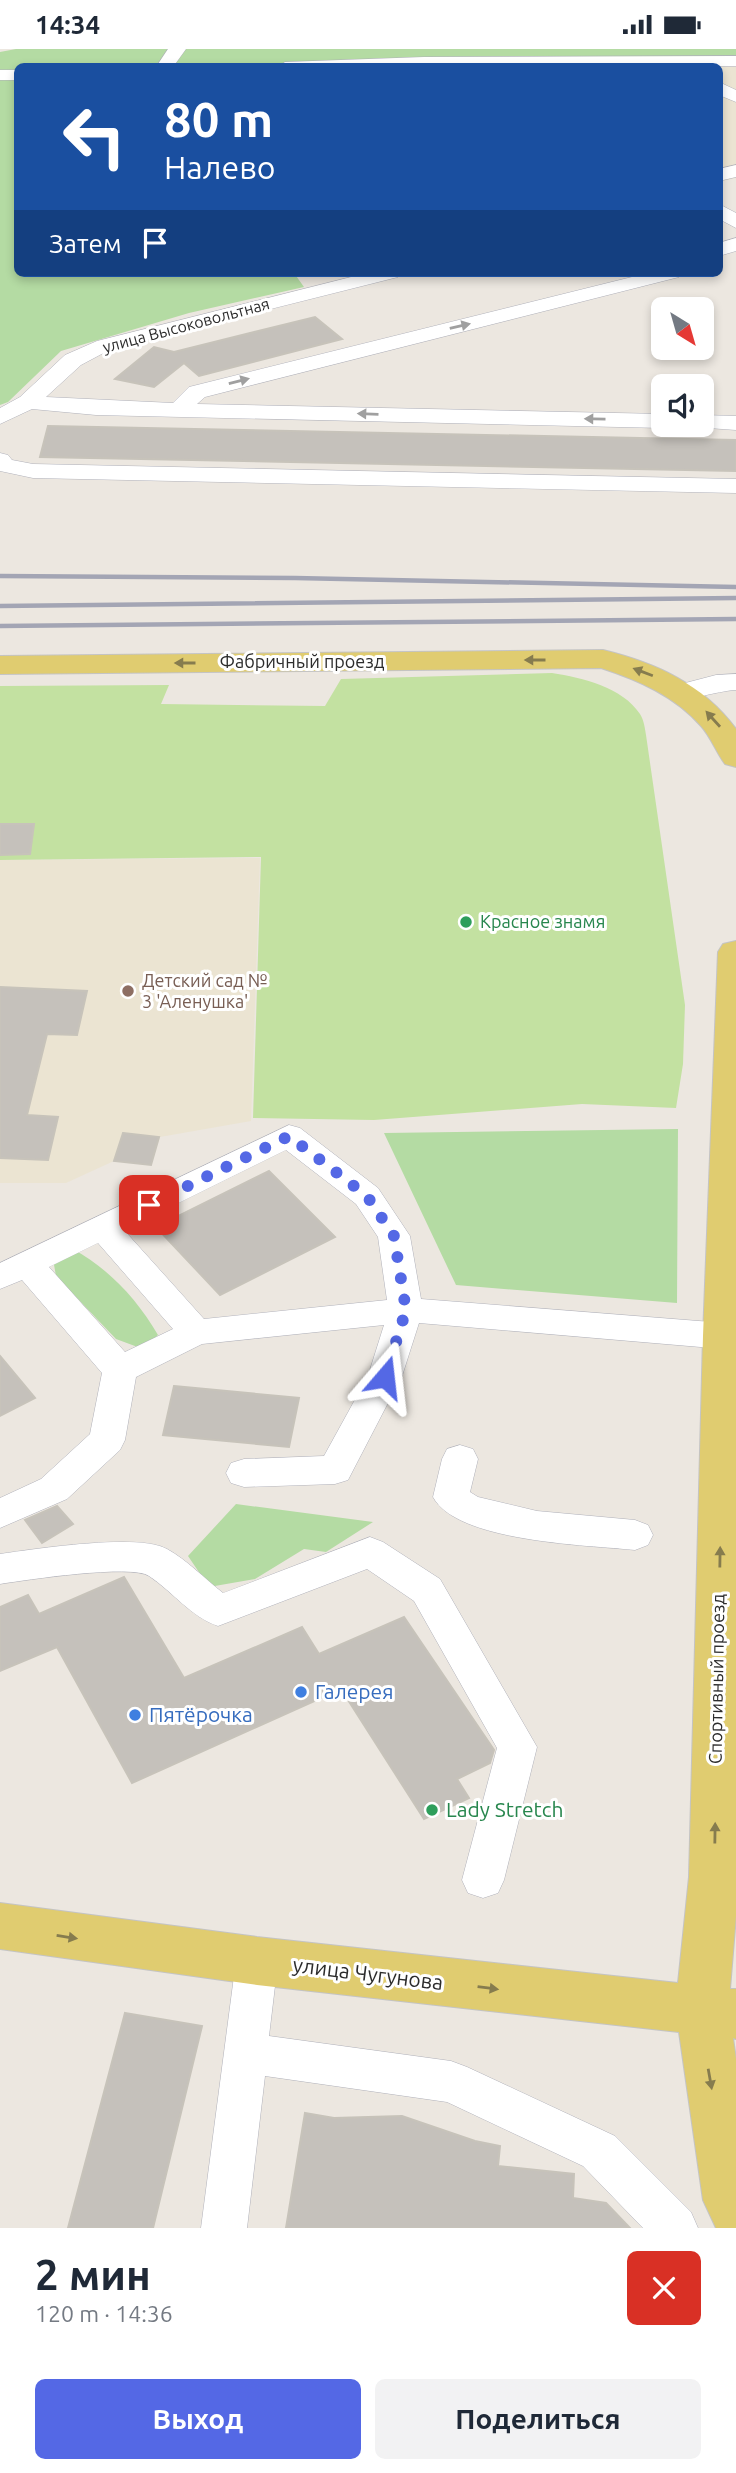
<!DOCTYPE html>
<html lang="ru">
<meta charset="utf-8">
<style>
:root{--surface:#fff;--page:#f2f2f3;--text:#1f2937;--muted:#747a83;--accent:#5468e5}
body{margin:0;font-family:Ubuntu,sans-serif;background:var(--page);color:var(--text);height:100vh;display:flex;flex-direction:column;font-size:26px;white-space:nowrap}
*{box-sizing:border-box;margin:0}
p{font-size:23px;color:var(--muted)}
.icon{flex:none;width:38px;height:38px;fill:none;stroke:currentColor;stroke-width:2;stroke-linecap:round;stroke-linejoin:round}
.map{position:relative;height:2179px;overflow:hidden}
.panel{display:flex;flex-direction:column;background:var(--surface);flex:1}
.panel>*{flex:none}
.banner{position:absolute;left:14px;top:14px;width:709px;height:214px;border-radius:10px;box-shadow:0 4px 10px #0003;background:#1a4fa0;color:#fff;overflow:hidden}
.needle{width:46px;rotate:143deg}
.tools{position:absolute;left:651px;top:248px;display:grid;gap:14px}
.tools a{display:grid;place-items:center;width:63px;height:63px;border-radius:10px;background:var(--surface);box-shadow:0 4px 10px #0003;font-size:35px}
.pin{position:absolute;display:grid;place-items:center;width:60px;height:60px;color:#fff;margin:-30px;border-radius:14px;box-shadow:0 4px 10px #0006}
.me{position:absolute;width:77px;margin:-38px;rotate:17deg;stroke-linejoin:round;filter:drop-shadow(0 0 5px #0008)}
.turn{display:flex;align-items:center;gap:24px;height:147px;padding:0 35px;font-size:32px}
.turn .icon{width:91px;height:91px;stroke-width:2.5}
.turn b{display:block;font-size:49px;line-height:60px}
.then{display:flex;align-items:center;height:66px;padding:0 35px;background:#0003;gap:14px;font-size:26px}
.round{display:grid;place-items:center;flex:none;width:74px;height:74px;border-radius:10px;background:var(--page)}
.headline{display:flex;align-items:center;justify-content:space-between;height:119px;padding:0 35px}
h1{font-size:42px;font-weight:700;line-height:52px}
.primary-button{display:flex;gap:14px;margin-top:auto;padding:14px 35px}
.primary-button a{flex:1;height:80px;border-radius:10px;background:var(--accent);color:#fff;font-size:28px;font-weight:700;line-height:80px;text-align:center}
.primary-button a+a{background:var(--page);color:var(--text)}
.status{display:flex;justify-content:space-between;align-items:center;height:49px;padding:0 35px;background:var(--surface);direction:ltr}
.status svg{height:19px;fill:currentColor}
.map>svg:first-child{display:block}
.education{fill:#ebe4d2}
.green{fill:#b4dba3}
.pitch{fill:#c3e1a1}
.building{fill:#c5c1bb;stroke:#c7c3ba;stroke-width:2}
.lines{fill:none;stroke-linecap:round;stroke-linejoin:round}
.minor-casing{stroke:#b0b1ba;stroke-width:1}
.major-casing{stroke:#c4c4c4;stroke-width:2}
.minor{fill:#fff;fill-rule:evenodd}
.major{fill:#e0cc70;fill-rule:evenodd}
.rail{stroke:#a3a5b4;stroke-width:4.5}
.oneway{fill:#a0a0a0}
.oneway2{fill:#867c4e}
.route{stroke:#5468e5;stroke-width:12;stroke-dasharray:0 21.6}
.leisure-dot{fill:#2e9e5b;stroke:#fff;stroke-width:2.5}
.education-dot{fill:#8d6e63;stroke:#fff;stroke-width:2.5}
.shop-dot{fill:#3f7fe0;stroke:#fff;stroke-width:2.5}
.labels{text-anchor:middle;stroke-width:6;stroke-linejoin:round;paint-order:stroke}
.far-street-label{font-size:16px;fill:#2c2c2c;stroke:#fff}
.street-label{font-size:18px;fill:#2c2c2c;stroke:#fff}
.leisure-label{font-size:18px;fill:#27864d;stroke:#fff;text-anchor:start}
.education-label{font-size:18px;fill:#785e54;stroke:#fff;text-anchor:start}
.near-shop-label{font-size:21px;fill:#366cbe;stroke:#fff;text-anchor:start}
.near-leisure-label{font-size:21px;fill:#27864d;stroke:#fff;text-anchor:start}
.near-street-label{font-size:21px;fill:#2c2c2c;stroke:#fff}
</style>
<div class="status"><b>14:34</b><svg viewBox="0 0 49 12"><path d="M0 12V9h3v3zM5 12V6h3v6zM10 12V3h3v9zM15 12V0h3v12zM26 1h20v11H26zM47 4h2v5h-2z"/></svg></div>
<div class="map">
<svg width="736" height="2179" viewBox="0 0 736 2179">
<rect width="100%" height="100%" fill="#ece7e0"/>
<path class="education" d="M719 18H736V129L719 133Z
M260 809 251 1072 160 1088 151 1116 114 1112 66 1134H0V811Z"/>
<path class="green" d="M16 0H736V9L440 18H18V224H294L304 238 189 264 61 302 8 353 0 356V3Z
M678 1080 677 1254 456 1236 384 1084Z
M73 1200C109 1220 137 1250 158 1286L143 1300 116 1290 56 1227 53 1210Z
M236 1455 373 1473 326 1503 304 1500 255 1530 209 1538 188 1507Z"/>
<path class="pitch" d="M552 624C583 629 622 638 640 665 644 671 645 680 646 686L685 956 683 1015 676 1059 582 1055 374 1071 253 1069 261 808 0 811V637L169 636 161 655 325 657 341 630Z"/>
<path class="building" d="M315 268 342 290 199 327 184 314 154 338 115 330 154 298 174 303Z
M48 377 736 391V422L40 408Z
M0 775H34L30 805 0 806Z
M0 938 87 942 77 986 47 985 27 1066 58 1068 48 1111 0 1109Z
M123 1084 159 1088 151 1116 114 1112Z
M269 1122 335 1188 220 1246 156 1178Z
M0 1307 35 1349 0 1367Z
M174 1337 299 1349 289 1398 163 1386Z
M57 1457 73 1475 42 1494 25 1471Z
M124 1528 184 1629 302 1578 319 1605 404 1568 494 1701 490 1714 457 1730 469 1749 424 1770 341 1640 132 1734 57 1598 0 1622V1558L28 1546 39 1565Z
M125 1964 202 1977 153 2179H68Z
M305 2064 334 2069 402 2067 475 2092 500 2097 498 2117 574 2125 573 2149 606 2154 630 2179H286Z"/>
<g class="lines">
<defs>
<path id="minor" d="M168 0H186L173 18H156Z
M736 7V17L277 18 285 13 424 8Z
M0 21H18V31H0Z
M719 33 736 41V53L719 46Z
M736 116V128L719 132V120Z
M719 155 736 164V179L719 170Z
M736 189V202L719 207V194Z
M367 224H401L398 228 111 300 81 316 46 348 173 354 189 338 648 224H682L679 228 205 348 197 355 663 365V376H671L663 379 96 366 32 360 0 375V359L20 348 65 306 97 292Z
M702 366 736 367V381L694 378 702 376Z
M0 404 8 406 12 411 33 415 736 430V444L33 429 0 422Z
M736 625V641C715 642 690 653 670 648L666 643 670 638 716 626Z
M289 1076 300 1079 378 1139 410 1187 421 1250 724 1274 736 1278V1296L724 1300 419 1274 402 1327 348 1431 335 1435 244 1438 231 1434 226 1424 231 1414 244 1410 324 1407 368 1327 384 1276 202 1295 136 1328 125 1391 120 1401 67 1450 0 1479V1449L41 1430 90 1385 102 1324 22 1231 0 1240V1214ZM286 1101 356 1155 378 1188 387 1251 204 1270 124 1181ZM98 1194 173 1280 125 1303 49 1218Z
M460 1396 473 1400 478 1410 470 1443 478 1448 537 1462 635 1471 648 1476 653 1486 648 1496 635 1501C587 1496 457 1493 433 1448L442 1410 447 1400Z
M370 1488 383 1493 440 1530 537 1698 504 1831 498 1844 483 1849 468 1844 462 1831 497 1699 414 1552 367 1520 218 1577C191 1568 173 1543 149 1527 131 1515 26 1531 0 1535V1505C35 1500 139 1484 167 1500 187 1511 205 1530 223 1544Z
M257 1893 272 1898 278 1912 269 1987 451 2012 467 2018 615 2087 691 2163 698 2179H643L583 2117 447 2053 265 2027 247 2179H201L236 1912 242 1898Z"/>
<path id="major" d="M603 601C656 614 703 635 736 680V718L725 715C716 703 711 688 701 677 675 647 638 631 601 619L0 625V607Z
M736 892V1867L730 1940H736V1990L733 1989 736 2010V2179H716L703 2151 679 1983 257 1936 0 1900V1854L257 1888 678 1934 689 1828 703 1287 718 903 723 895Z"/>
</defs>
<use href="#minor" class="minor-casing"/>
<use href="#major" class="major-casing"/>
<use href="#minor" class="minor"/>
<use href="#major" class="major"/>
<path class="rail" d="M0 527 295 529 736 538
M0 557 736 549
M0 577 736 570"/>
</g>
<defs><path id="oneway-solid" d="M-6-.8H1V-3.2L6.5 0L1 3.2V.8H-6Z" transform="scale(1.75)"/></defs>
<g class="oneway">
<use href="#oneway-solid" transform="translate(460 277) rotate(-13)"/>
<use href="#oneway-solid" transform="translate(239 332) rotate(-14)"/>
<use href="#oneway-solid" transform="translate(368 365) rotate(-178)"/>
<use href="#oneway-solid" transform="translate(595 370) rotate(-179)"/>
</g>
<g class="oneway2">
<use href="#oneway-solid" transform="translate(535 611) rotate(180)"/>
<use href="#oneway-solid" transform="translate(185 614) rotate(180)"/>
<use href="#oneway-solid" transform="translate(643 623) rotate(-159)"/>
<use href="#oneway-solid" transform="translate(713 670) rotate(-132)"/>
<use href="#oneway-solid" transform="translate(720 1508) rotate(-89)"/>
<use href="#oneway-solid" transform="translate(715 1784) rotate(-89)"/>
<use href="#oneway-solid" transform="translate(67 1888) rotate(9)"/>
<use href="#oneway-solid" transform="translate(488 1939) rotate(7)"/>
<use href="#oneway-solid" transform="translate(710 2030) rotate(80)"/>
</g>
<g class="lines">
<path class="route" d="M149 1156 289 1087 367 1147 394 1187 406 1261 385 1328"/>
</g>
<g class="leisure-dot">
<circle cx="466" cy="873" r="7"/>
<circle cx="432" cy="1761" r="7"/>
</g>
<circle class="education-dot" cx="128" cy="942" r="7"/>
<g class="shop-dot">
<circle cx="301" cy="1643" r="7"/>
<circle cx="135" cy="1666" r="7"/>
</g>
<g class="labels">
<g class="far-street-label">
<text transform="translate(186 276) rotate(-15)" y="6">улица Высоковольтная</text>
</g>
<g class="street-label">
<text x="302" y="619">Фабричный проезд</text>
<text transform="translate(717 1630) rotate(-89)" y="6">Спортивный проезд</text>
</g>
<g class="leisure-label">
<text x="480" y="879">Красное знамя</text>
</g>
<g class="education-label">
<text x="142" y="938">Детский сад №<tspan x="142" dy="21">3 'Аленушка'</tspan></text>
</g>
<g class="near-shop-label">
<text x="315" y="1650">Галерея</text>
<text x="149" y="1673">Пятёрочка</text>
</g>
<g class="near-leisure-label">
<text x="446" y="1768">Lady Stretch</text>
</g>
<g class="near-street-label">
<text transform="translate(368 1925) rotate(7)" y="7">улица Чугунова</text>
</g>
</g>
</svg>
<div class="tools">
<a><svg class="needle" viewBox="-14 -14 28 28"><path d="M0-13l5 13h-10z" fill="#e53935"/><path d="M0 13l5-13h-10z" fill="#747a83"/></svg></a>
<a><svg class="icon" aria-label="sound" viewBox="0 0 24 24"><path d="M4 9h4l5-4v14l-5-4H4zM17 9q2 3 0 6"/></svg></a>
</div>
<div class="pin" style="left:149px;top:1156px;background:#d93025"><svg class="icon" aria-label="arrive" viewBox="0 0 24 24"><path d="M6 21V4h12l-3 4 3 4H6"/></svg></div>
<svg class="me" style="left:385px;top:1328px" viewBox="-20 -20 40 40"><path d="M0-17L14 15 0 8-14 15z" fill="#5468e5" stroke="#fff" stroke-width="4"/></svg>
<div class="banner">
<div class="turn"><svg class="icon" aria-label="left" viewBox="0 0 24 24"><path d="M17 20v-9H6M10 6l-5 5 5 5"/></svg><div><b>80 m</b>Налево</div></div>
<div class="then">Затем<svg class="icon" aria-label="arrive" viewBox="0 0 24 24"><path d="M6 21V4h12l-3 4 3 4H6"/></svg></div>
</div>
</div>
<section class="panel">
<div class="headline"><div><h1>2 мин</h1><p>120 m · 14:36</p></div><a class="round" style="background:#d93025;color:#fff"><svg class="icon" aria-label="close" viewBox="0 0 24 24"><path d="M6 6l12 12M18 6L6 18"/></svg></a></div>
<div class="primary-button"><a>Выход</a><a>Поделиться</a></div>
</section>
